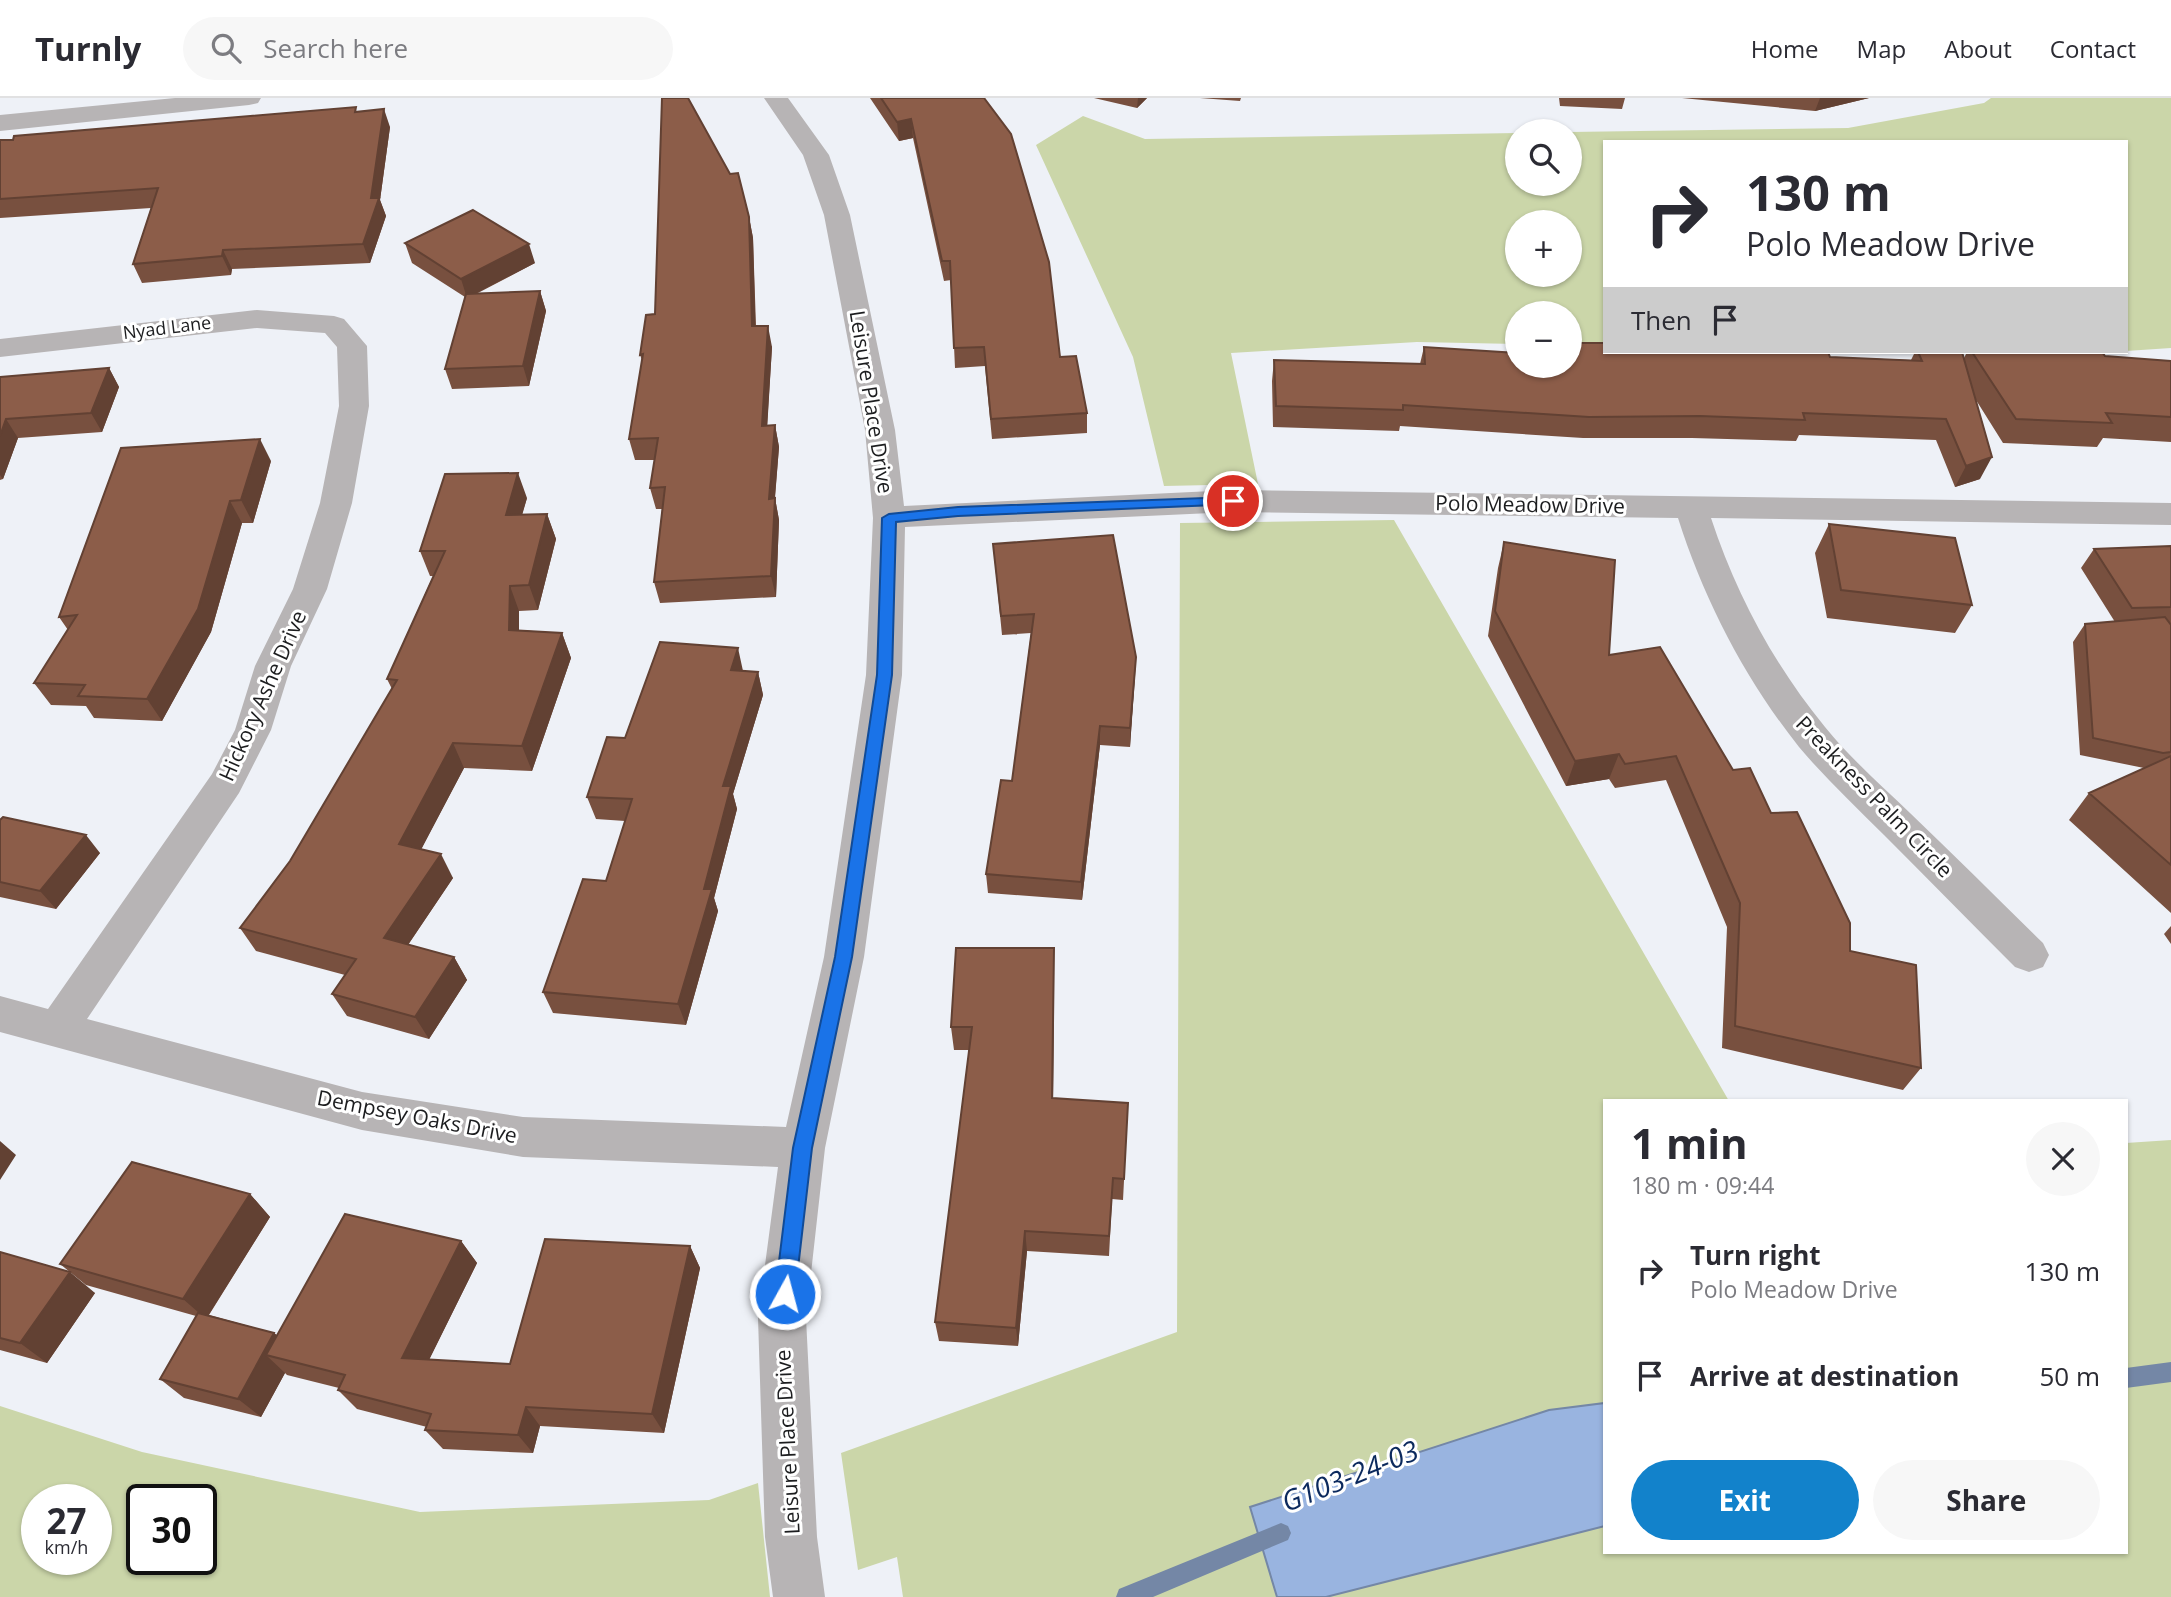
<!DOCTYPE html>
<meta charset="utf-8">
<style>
:root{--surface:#fff;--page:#f7f7f7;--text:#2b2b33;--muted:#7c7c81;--line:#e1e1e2;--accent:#1282cb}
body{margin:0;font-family:"Open Sans",sans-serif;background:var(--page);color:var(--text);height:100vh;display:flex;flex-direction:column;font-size:26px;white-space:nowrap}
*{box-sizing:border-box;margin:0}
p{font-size:23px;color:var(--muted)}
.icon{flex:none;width:38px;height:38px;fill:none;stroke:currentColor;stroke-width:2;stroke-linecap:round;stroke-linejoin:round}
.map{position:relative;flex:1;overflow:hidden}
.drawer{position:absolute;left:1603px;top:1001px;width:525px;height:455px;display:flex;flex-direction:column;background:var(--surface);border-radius:0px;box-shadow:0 2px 5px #0004}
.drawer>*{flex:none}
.top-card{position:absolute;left:1603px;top:42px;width:525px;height:214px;border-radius:0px;box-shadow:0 2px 5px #0004;background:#fff;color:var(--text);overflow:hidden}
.buttons{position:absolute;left:1505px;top:21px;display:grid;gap:14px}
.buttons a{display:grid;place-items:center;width:77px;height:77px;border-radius:50%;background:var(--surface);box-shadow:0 2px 5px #0004;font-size:35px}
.speed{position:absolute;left:21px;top:1386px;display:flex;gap:14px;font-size:35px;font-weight:700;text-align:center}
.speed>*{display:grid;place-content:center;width:91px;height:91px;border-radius:50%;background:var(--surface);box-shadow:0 2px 5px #0004;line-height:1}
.speed small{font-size:18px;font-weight:400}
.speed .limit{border:4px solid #111;border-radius:10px;background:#fff;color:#111}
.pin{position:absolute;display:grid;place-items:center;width:60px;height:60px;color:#fff;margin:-30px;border:4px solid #fff;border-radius:50%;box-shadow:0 2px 7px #0007}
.me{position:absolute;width:77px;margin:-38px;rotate:7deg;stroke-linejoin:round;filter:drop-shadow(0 0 5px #0008)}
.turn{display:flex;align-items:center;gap:24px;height:147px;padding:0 28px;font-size:32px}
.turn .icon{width:91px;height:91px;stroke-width:2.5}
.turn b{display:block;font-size:49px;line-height:60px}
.then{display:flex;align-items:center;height:66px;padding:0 28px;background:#0003;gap:14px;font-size:26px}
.round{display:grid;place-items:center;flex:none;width:74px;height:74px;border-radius:37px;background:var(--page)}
.summary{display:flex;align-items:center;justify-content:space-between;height:119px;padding:0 28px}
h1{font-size:42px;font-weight:700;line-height:52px}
.action{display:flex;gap:14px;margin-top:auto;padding:14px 28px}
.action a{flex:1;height:80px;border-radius:42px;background:var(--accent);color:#fff;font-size:28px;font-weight:700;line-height:80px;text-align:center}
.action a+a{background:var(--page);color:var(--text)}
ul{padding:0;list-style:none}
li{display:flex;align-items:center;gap:21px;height:105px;padding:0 28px}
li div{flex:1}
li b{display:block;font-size:26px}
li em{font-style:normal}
header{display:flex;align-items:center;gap:42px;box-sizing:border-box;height:98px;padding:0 35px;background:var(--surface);border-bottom:2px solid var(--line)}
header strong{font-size:33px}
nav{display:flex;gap:38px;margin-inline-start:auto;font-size:24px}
.search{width:490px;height:63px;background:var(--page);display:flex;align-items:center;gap:18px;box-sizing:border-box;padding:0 24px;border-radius:38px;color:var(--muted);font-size:26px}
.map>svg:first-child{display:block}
.green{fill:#cbd6a9;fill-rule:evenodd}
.water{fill:#99b4e0;stroke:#7487a6;stroke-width:2}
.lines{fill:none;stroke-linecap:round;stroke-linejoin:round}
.stream{fill:#7487a6;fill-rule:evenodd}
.street{fill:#b7b4b5;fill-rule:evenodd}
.wall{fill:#78503f}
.shaded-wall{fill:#624133}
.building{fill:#8c5d49;stroke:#624133;stroke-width:2}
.route{fill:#1a73e8;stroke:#114b97;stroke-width:2}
.labels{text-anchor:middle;stroke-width:6;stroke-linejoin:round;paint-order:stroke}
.far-street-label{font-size:18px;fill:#1c1d1f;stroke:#fff}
.street-label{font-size:21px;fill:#1c1d1f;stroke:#fff}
.near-water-label{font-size:28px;font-style:italic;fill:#0b295d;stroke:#fff}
</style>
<header>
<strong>Turnly</strong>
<div class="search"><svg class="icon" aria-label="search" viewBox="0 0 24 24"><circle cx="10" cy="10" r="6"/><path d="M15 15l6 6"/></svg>Search here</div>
<nav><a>Home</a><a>Map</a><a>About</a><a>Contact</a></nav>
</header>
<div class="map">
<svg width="2171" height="1499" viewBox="0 0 2171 1499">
<rect width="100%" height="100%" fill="#eef1f7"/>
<path class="green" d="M1991 0H2171V250L2126 253V44H1605V249L1570 248V215H1517V246L1417 244 1231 255 1258 386 1164 388 1133 259 1036 47 1083 18 1145 41 1517 35V86H1570V34L1848 30 1984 5ZM1517 124H1570V177H1517Z
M1394 422 1729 1003H1605V1454H2126V1045L2171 1042V1499H903L897 1459 858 1472 841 1355 1177 1234 1180 425Z
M0 1308 142 1354 420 1414 709 1402 758 1385 770 1499H0ZM37 1402H96V1461H37ZM142 1402H201V1461H142Z"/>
<path class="water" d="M1605 1305V1428L1326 1499H1277L1250 1409 1549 1312Z"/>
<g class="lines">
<path class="stream" d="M2171 1264V1284L2126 1290V1270Z
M1281 1425 1288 1428 1291 1435 1288 1442 1153 1499H1116L1119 1491Z"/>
<path class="street" d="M175 0H261L258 5 249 7 0 33V17Z
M764 0H788L829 57 850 117 895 332 904 408 1233 392 2171 405V427L1711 420C1736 496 1774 567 1825 629 1850 660 1881 687 1910 715 1955 758 1999 802 2043 845L2049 857 2043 869 2029 874 2015 869C1971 825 1928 781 1884 737 1855 708 1825 680 1799 649 1745 581 1704 502 1678 420L1233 414 905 429 902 577 864 859 825 1050 806 1220 817 1439 825 1499H773L765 1439 758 1220 778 1069 523 1059 362 1032 0 934V898L48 911 212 676 235 632 255 568 293 491 320 405 339 308 337 249 325 235 257 230 0 259V241L257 212 334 218 344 221 367 248 369 308 352 405 327 491 291 568 271 632 239 695 87 921 362 994 523 1019 786 1029 824 859 866 577 873 420 865 332 824 117 803 57Z"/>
</g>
<path class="wall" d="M870 0H984L1060 259 1087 315V335L992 341 985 268 955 270 951 182 944 183 913 40 899 43Z
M1094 0H1147L1137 10Z
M1200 0H1241L1240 3Z
M1559 0H1625L1622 11 1560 8Z
M1682 0H1869L1815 13Z
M358 14 390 29 380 102 386 118 370 165 232 171 231 177 142 185 133 166 151 110 0 120V42Z
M749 119 753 140 756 228 772 249 767 328 775 327 779 349 775 400 779 422 776 499 660 505 654 484 662 411H656L650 390 655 362H635L629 341 642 262 640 257 655 216Z
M405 145 535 165 476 196 540 193 546 213 529 288 452 291 445 271 465 199 412 165Z
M1424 249 1517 268 1830 259 1911 262 1915 254H1962L1964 260 1967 254H2102L2105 258 2171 263V344L2103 340 2097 349 2003 345 1976 302 1980 381 1955 389 1936 342 1799 337 1796 343 1692 340H1583L1400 328 1399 333 1273 329 1272 283 1274 262 1420 266Z
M109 270 119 289 102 334 18 340 3 381 0 382V279Z
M271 363 253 425H242L211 534 162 623 94 620 86 608 51 607 34 585 68 532 59 519Z
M527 400 522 416H547L556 441 538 512 519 513V532L562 535 571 560 532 673 464 670 421 751 453 780 408 847 454 859 467 882 429 941 347 918 332 896 345 877 256 853 240 830 290 763 392 591 387 581 433 478H430L420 453Z
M1829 426 1972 507 1955 535 1827 520 1815 455Z
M1504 444 1609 557 1733 672 1771 715 1850 853 1921 970 1903 992 1722 950 1727 829 1666 682 1615 690 1609 681 1566 688 1488 538 1498 470Z
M993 446 1136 559 1130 649 1100 647 1082 802 988 795 986 776 1012 683 1031 535 1002 537Z
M2171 448V815L2069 722 2089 695 2144 670 2080 657 2073 544 2085 526 2115 524 2081 470 2094 451Z
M743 573 758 574 763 597 733 696 737 711 714 800 718 813 686 927 553 915 543 894 606 783 625 723 596 721 587 699 625 640Z
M0 722 100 755 56 811 0 799Z
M2171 828V846L2164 836Z
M1054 874 1053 1000 1128 1005 1123 1102 1112 1101 1109 1158 1027 1153 1018 1248 939 1243 935 1224 969 952H954L951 929Z
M250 1096 270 1119 209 1217 274 1235 277 1237 461 1143 477 1165 429 1262 510 1266 690 1148 700 1170 664 1335 540 1328 533 1355 443 1351 425 1332 427 1329 357 1311 338 1292 339 1290 287 1277 285 1275 261 1319 184 1300 160 1281 196 1218 86 1187 60 1166Z
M0 1154 95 1195 47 1265 0 1252Z"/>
<path class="shaded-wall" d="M1138 0H1147L1137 10Z
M1820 0H1869L1815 13Z
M384 11 390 29 380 102 386 118 370 165 363 146 371 100Z
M911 21 913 40 899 43 897 24Z
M749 119 753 140 756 250 752 228Z
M529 146 535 165 467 200 461 181Z
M223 152 232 171 231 177 222 158Z
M540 193 546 213 529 288 523 268Z
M768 228 772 249 766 349 762 328Z
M109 270 119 289 102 334 91 315Z
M6 321 18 340 3 381 0 377V338Z
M775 327 779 349 773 422 769 401Z
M260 341 271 363 253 425 241 402Z
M1992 359 1980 381 1955 389 1966 368Z
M518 375 527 400 515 442 506 417Z
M775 400 779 422 776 499 771 478Z
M230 403 242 425 211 534 162 623 147 601Z
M547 416 556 441 538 512 529 487Z
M510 488 519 513V557L509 532Z
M562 535 571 560 532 673 522 648Z
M738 550 743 573 731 572Z
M1136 559 1135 579 1130 649V630Z
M758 574 763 597 733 696 737 711 714 800 718 813 686 927 678 906 704 791 723 688Z
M1100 628V647L1082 802 1081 784Z
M453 645 464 670 412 769 399 746Z
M1619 656 1609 681 1566 688 1575 663Z
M86 737 100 755 56 811 40 793Z
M441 756 453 780 397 863 384 840Z
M1054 850V874L1053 1022 1052 1000Z
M454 859 467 882 429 941 415 919Z
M0 1043 16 1057 0 1082Z
M250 1096 270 1119 206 1221 183 1201Z
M1025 1133 1027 1153 1018 1248 1016 1230Z
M461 1143 477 1165 420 1280 402 1260Z
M690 1148 700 1170 664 1335 652 1316Z
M70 1174 95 1195 47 1265 20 1245Z
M274 1235 295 1255 266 1257 285 1275 261 1319 238 1301Z
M526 1309 540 1328 533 1355 518 1337Z"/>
<path class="building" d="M662 0H688L730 76 738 75 749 119 752 228H768L762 328 775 327 769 401 775 400 771 478 654 484 665 389 650 390 658 340 629 341 643 256 640 257 646 217 655 216Z
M881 0H984L1011 36 1049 164 1060 259 1076 258 1087 315 991 321 984 249 954 250 950 163H942L911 21 897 24Z
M356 9 355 14 384 11 371 100H379L363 146 223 152 222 158 133 166 158 90 0 101V42H13L14 38Z
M473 112 529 146 461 181 405 145Z
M540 193 523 268 445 271 466 196Z
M1570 245H1605V254H1828L1830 259 1922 263 1918 254H1962L1992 359 1966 368 1946 321 1803 315 1805 322 1700 318 1589 319 1403 307V312L1276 308 1274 262 1425 266 1424 249 1517 255V268H1570Z
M1972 254H2102L2105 258 2171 263V319L2106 315 2112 325 2016 321Z
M109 270 91 315 6 321 0 338V279Z
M260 341 241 402 230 403 198 511 147 601 78 598 85 587 34 585 77 517 59 519 121 350Z
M518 375 506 417 547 416 529 487 510 488 509 532 562 535 522 648 453 645 399 746 441 756 384 840 454 859 415 919 332 896 356 861 240 830 290 763 397 582 387 581 445 453H420L445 376Z
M1829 426 1955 440 1972 507 1841 492Z
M1113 437 1136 559 1130 630 1100 628 1081 784 986 776 1001 682 1012 683 1034 516 1001 518 993 446Z
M1504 444 1615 462 1609 557 1660 549 1733 672 1750 670 1771 715 1797 714 1850 825V853L1916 867 1921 970 1735 928 1740 805 1676 658 1625 666 1619 656 1575 663 1495 513Z
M2171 448V509L2132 510 2094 451Z
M2165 519 2171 527V654L2163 655 2093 640 2085 526Z
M660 544 738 550 731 572 758 574 723 688H731L704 791H712L678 906 543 894 583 781 606 783 632 701 587 699 607 639 625 640Z
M2171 658V767L2089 695Z
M3 719 86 737 40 793 0 784V722Z
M956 850H1054L1052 1000 1128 1005 1124 1081 1113 1080 1109 1138 1025 1133 1016 1230 935 1224 972 929H951Z
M132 1064 250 1096 183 1201 60 1166Z
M345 1116 461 1143 402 1260 510 1266 545 1141 690 1148 652 1316 526 1309 518 1337 425 1332 431 1316 338 1292 345 1277 266 1257Z
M0 1154 70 1174 20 1245 0 1240Z
M198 1215 274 1235 238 1301 160 1281Z"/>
<path class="route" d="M1233 399 1238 400V406L958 418 896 424 892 577 852 859 812 1050 795 1196 792 1203 785 1206 778 1203 775 1196 793 1050 835 859 877 577 882 420 889 416 958 409Z"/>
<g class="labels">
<g class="far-street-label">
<text transform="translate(167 230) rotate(-7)" y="6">Nyad Lane</text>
</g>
<g class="street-label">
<text transform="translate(871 304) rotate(81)" y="7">Leisure Place Drive</text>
<text transform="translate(1530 407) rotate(1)" y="7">Polo Meadow Drive</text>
<text transform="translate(263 598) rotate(-66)" y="7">Hickory Ashe Drive</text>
<text transform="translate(1874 699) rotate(46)" y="7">Preakness Palm Circle</text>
<text transform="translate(417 1019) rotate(11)" y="7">Dempsey Oaks Drive</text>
<text transform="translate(788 1344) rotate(-93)" y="7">Leisure Place Drive</text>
</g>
<g class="near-water-label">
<text transform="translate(1350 1378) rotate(-22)" y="10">G103-24-03</text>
</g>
</g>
</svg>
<div class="buttons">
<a><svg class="icon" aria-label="search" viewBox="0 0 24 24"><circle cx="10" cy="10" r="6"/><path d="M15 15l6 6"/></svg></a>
<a>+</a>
<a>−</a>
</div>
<div class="speed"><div>27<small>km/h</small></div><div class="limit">30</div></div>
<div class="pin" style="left:1233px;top:403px;background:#d93025"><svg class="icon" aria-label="arrive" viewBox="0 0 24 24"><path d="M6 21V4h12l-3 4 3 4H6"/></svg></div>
<svg class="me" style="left:785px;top:1196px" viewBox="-20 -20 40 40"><circle r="17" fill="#1a73e8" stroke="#fff" stroke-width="3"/><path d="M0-11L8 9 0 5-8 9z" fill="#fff"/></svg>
<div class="top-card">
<div class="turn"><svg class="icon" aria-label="right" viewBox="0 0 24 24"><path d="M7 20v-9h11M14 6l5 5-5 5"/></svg><div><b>130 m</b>Polo Meadow Drive</div></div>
<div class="then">Then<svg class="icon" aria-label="arrive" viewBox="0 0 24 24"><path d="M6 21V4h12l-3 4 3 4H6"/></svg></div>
</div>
<section class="drawer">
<div class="summary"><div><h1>1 min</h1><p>180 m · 09:44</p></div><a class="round"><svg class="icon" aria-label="close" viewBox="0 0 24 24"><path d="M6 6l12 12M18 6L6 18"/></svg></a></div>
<ul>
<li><svg class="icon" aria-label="right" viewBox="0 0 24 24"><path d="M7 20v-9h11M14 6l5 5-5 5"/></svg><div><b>Turn right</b><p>Polo Meadow Drive</p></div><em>130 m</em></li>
<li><svg class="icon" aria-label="arrive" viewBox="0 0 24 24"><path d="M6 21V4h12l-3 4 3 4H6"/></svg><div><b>Arrive at destination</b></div><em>50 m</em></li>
</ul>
<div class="action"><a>Exit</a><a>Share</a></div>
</section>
</div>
